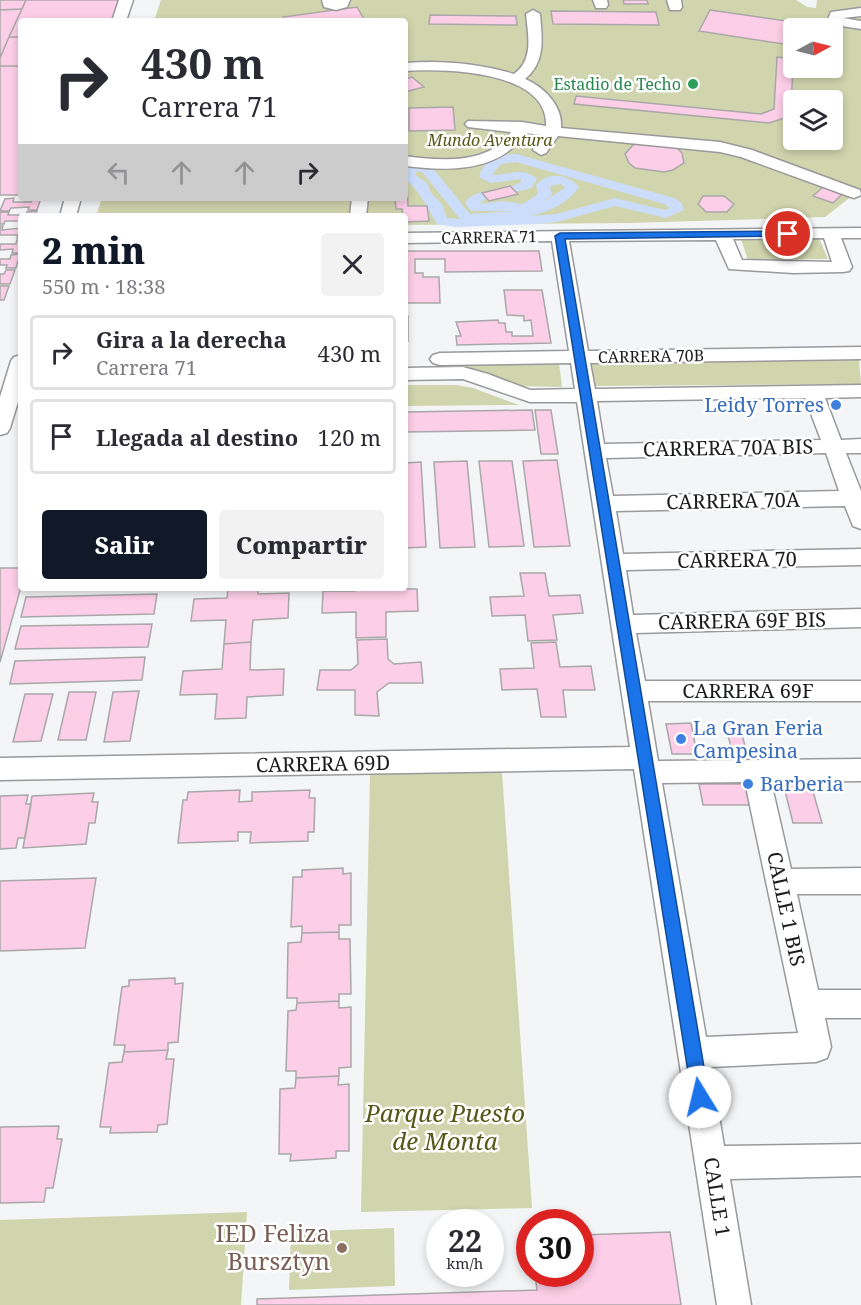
<!DOCTYPE html>
<html lang="es">
<meta charset="utf-8">
<style>
:root{--surface:#fff;--page:#f2f2f3;--text:#2b2b33;--muted:#7c7c81;--line:#e1e1e2;--accent:#111827}
body{margin:0;font-family:"Noto Serif",serif;background:var(--page);color:var(--text);height:100vh;display:flex;flex-direction:column;font-size:22px;white-space:nowrap}
*{box-sizing:border-box;margin:0}
p{font-size:20px;color:var(--muted)}
.icon{flex:none;width:33px;height:33px;fill:none;stroke:currentColor;stroke-width:2;stroke-linecap:round;stroke-linejoin:round}
.map{position:relative;flex:1;overflow:hidden}
.drawer{position:absolute;left:18px;top:213px;width:390px;height:378px;display:flex;flex-direction:column;background:var(--surface);border-radius:6px;box-shadow:0 3px 9px #0003}
.drawer>*{flex:none}
.banner{position:absolute;left:18px;top:18px;width:390px;height:183px;border-radius:6px;box-shadow:0 3px 9px #0003;background:#fff;color:var(--text);overflow:hidden}
.needle{width:39px;rotate:83deg}
.tools{position:absolute;left:783px;top:18px;display:grid;gap:12px}
.tools a{display:grid;place-items:center;width:60px;height:60px;border-radius:6px;background:var(--surface);box-shadow:0 3px 9px #0003;font-size:30px}
.speed{position:absolute;left:426px;top:1209px;display:flex;gap:12px;font-size:30px;font-weight:700;text-align:center}
.speed>*{display:grid;place-content:center;width:78px;height:78px;border-radius:50%;background:var(--surface);box-shadow:0 3px 9px #0003;line-height:1}
.speed small{font-size:15px;font-weight:400}
.speed .limit{border:9px solid #d22;background:#fff;color:#111}
.pin{position:absolute;display:grid;place-items:center;width:51px;height:51px;color:#fff;margin:-26px;border:3px solid #fff;border-radius:50%;box-shadow:0 2px 6px #0007}
.me{position:absolute;width:66px;margin:-33px;rotate:351deg;stroke-linejoin:round;filter:drop-shadow(0 0 4px #0008)}
.turn{display:flex;align-items:center;gap:21px;height:126px;padding:0 24px;font-size:27px}
.turn .icon{width:78px;height:78px;stroke-width:2.5}
.turn b{display:block;font-size:42px;line-height:51px}
.lanes{display:flex;align-items:center;height:57px;padding:0 24px;background:#0003;justify-content:center;gap:30px;direction:ltr}
.lanes .off{opacity:.35}
.round{display:grid;place-items:center;flex:none;width:63px;height:63px;border-radius:6px;background:var(--page)}
.headline{display:flex;align-items:center;justify-content:space-between;height:102px;padding:0 24px}
h1{font-size:36px;font-weight:800;line-height:45px;color:var(--accent)}
.primary-button{display:flex;gap:12px;margin-top:auto;padding:12px 24px}
.primary-button a{flex:1;height:69px;border-radius:6px;background:var(--accent);color:#fff;font-size:24px;font-weight:800;line-height:69px;text-align:center}
.primary-button a+a{background:var(--page);color:var(--text)}
ul{padding:0;list-style:none}
li{display:flex;align-items:center;gap:18px;height:75px;margin:0 12px 9px;padding:0 12px;border:3px solid var(--line);border-radius:6px}
li div{flex:1}
li b{display:block;font-size:22px}
li em{font-style:normal}
.map>svg:first-child{display:block}
.green{fill:#d1d5ad;fill-rule:evenodd}
.lines{fill:none;stroke-linecap:round;stroke-linejoin:round}
.canal{fill:#cbddfa;fill-rule:evenodd}
.building{fill:#fccee7;stroke:#a9a8a8;stroke-width:1.5}
.minor-casing{stroke:#98999b;stroke-width:3}
.minor{fill:#fff;fill-rule:evenodd}
.route{fill:#1a73e8;stroke:#114b97;stroke-width:1.5}
.leisure-dot{fill:#2e9e5b;stroke:#fff;stroke-width:2}
.shop-dot{fill:#3f7fe0;stroke:#fff;stroke-width:2}
.education-dot{fill:#8d6e63;stroke:#fff;stroke-width:2}
.labels{text-anchor:middle;stroke-width:5;stroke-linejoin:round;paint-order:stroke}
.far-leisure-label{font-size:16px;fill:#27864d;stroke:#fff;text-anchor:end}
.far-park-label{font-size:16px;font-style:italic;fill:#555818;stroke:#fff}
.far-street-label{font-size:16px;fill:#1b1c1c;stroke:#fff}
.shop-label{font-size:20px;fill:#366cbe;stroke:#fff;text-anchor:start}
.street-label{font-size:20px;fill:#1b1c1c;stroke:#fff}
.near-park-label{font-size:24px;font-style:italic;fill:#555818;stroke:#fff}
.near-education-label{font-size:24px;fill:#785e54;stroke:#fff;text-anchor:end}
</style>
<div class="map">
<svg width="861" height="1305" viewBox="0 0 861 1305">
<rect width="100%" height="100%" fill="#f4f5f6"/>
<path class="green" d="M161 0H796L807 7 816 8 817 0H861V189L825 217 630 223 405 225V216H96L102 198H405V21H154ZM794 28H832V68H794ZM794 100H832V140H794Z
M819 238 828 259 748 260 741 239Z
M859 360 861 384 592 386 585 364Z
M445 363H559L562 387 510 386 464 368Z
M405 385H456L473 388 519 405 405 406Z
M502 772 532 1208 361 1212 370 774Z
M247 1212 241 1305H0V1220Z
M394 1228 395 1286 289 1290 291 1232Z"/>
<g class="lines">
<path class="canal" d="M516 154 674 198 681 202 684 210 666 218 615 206 557 222 538 224 455 227 437 224C427 207 420 191 405 179V169L409 164 431 166 470 214 514 211H471L465 203C469 196 476 194 483 192L490 196 479 204 503 201 523 204 538 194 536 185C548 171 568 174 579 187 568 203 549 212 530 216L556 214 615 198 665 210 670 208 664 204 516 162 501 164 492 175C508 175 524 166 537 179L531 188 516 192 509 188 521 182V179L491 183 479 177C484 159 499 155 516 154ZM417 171 422 172 460 219 447 218 442 204 431 193 427 183 415 175ZM561 184 565 188 563 189 540 204 552 195 550 186Z"/>
</g>
<path class="building" d="M0 0H26L22 9 0 10Z
M26 0H123L116 21H21V37H9Z
M623 0H647L648 4H624Z
M357 7 365 21H285L283 17Z
M22 9 9 37 0 58V10Z
M710 10 793 22 784 44 699 31Z
M551 11 656 12 659 25 553 24Z
M430 15 516 16 517 25 429 24Z
M9 37H21V66H0V58Z
M777 57 793 59 791 116 769 123 574 104 576 96 761 114 774 109Z
M0 66H21V195H0Z
M412 77 424 87 405 92V79Z
M453 107 455 130 409 131V108Z
M641 143 669 145 677 148 682 153 684 163 673 170 664 172 635 168 629 163 625 154 633 145Z
M405 182H407L408 206H427L429 221 405 222V216H385L403 215 402 209H396L395 198H405Z
M510 186 518 194 489 201 482 193Z
M823 187 842 194 833 203 813 196Z
M703 196H724L734 204 727 212H706L698 204Z
M14 198 13 202H31L32 198H41L37 210H28L29 207 11 208 9 211H0L5 199Z
M37 211 35 216H21V221H5L4 224H0V212H9L8 215H26L27 212Z
M0 226H3L2 230 21 228V238H17L18 235H0Z
M17 240H21V253H12L13 249 0 250V244H16Z
M405 251H539L542 271 445 272V259H415V273H423V277H439L440 303H405Z
M20 254 16 268H6L7 265H0V259H10L11 255Z
M6 270H15L10 284H0V274H4Z
M0 286H9L4 300H0Z
M504 290H542L551 343 457 345 456 336H461L456 322 498 320 499 323H505L506 332H512V336H533L531 320 524 321V316L507 315Z
M405 316H408V341H405Z
M532 410 535 430 405 432V412Z
M535 410H551L558 454H541Z
M557 460 570 546 534 547 523 461Z
M467 461 475 547 440 548 434 462Z
M479 461H512L524 546 489 547Z
M421 462 426 547 405 548V463Z
M0 568H21V587L0 662Z
M520 573H545L549 596 580 595 583 613 553 615 557 640 528 641 525 615 492 616 490 597 524 596Z
M228 588H258V594L289 593 288 618 253 620 251 642 224 644 226 620 191 621 194 599 227 598Z
M355 588 417 589 418 611 386 612V637L356 638V612L322 613 323 591H355Z
M157 594 154 614 21 617 26 597Z
M152 624 148 647 15 649 21 626Z
M387 639 388 659 394 664 421 662 423 683H389L377 692 379 716 355 715V690H317L320 670H351L358 664 357 640Z
M251 642 250 670 284 669 283 695 247 697 246 718 215 719 217 694 180 695 183 671 222 669 224 644Z
M556 642 560 667 591 666 595 690H563L566 717H541L537 689 502 690 500 669 534 668 531 643Z
M145 657 142 680 10 684 15 661Z
M139 691 130 741 104 742 113 692Z
M69 692H96L86 740H58Z
M25 694H53L41 741 13 742Z
M691 723 697 754H672L666 724Z
M739 724 747 753 733 754 725 725Z
M808 774 822 823H793L781 775Z
M699 784H751L756 805H703Z
M240 790 239 802 252 801V792L310 790 309 798H315L314 832H308V841L250 843 251 832H238V841L178 843 183 800H187L188 792Z
M94 793 92 802H98L95 823H89L86 844 23 848 32 796Z
M28 795 26 804H31L25 838H18L16 848 0 849V796Z
M343 868V874L351 873V925H339V932L302 933V926L291 927 293 877H302V870Z
M96 878 85 948 0 951V881Z
M339 932V939H350L351 994H339V1001L297 1003V998H287L288 943 301 942 302 933Z
M175 978V984L183 983 178 1042 168 1043V1050L124 1052 125 1045H114L122 987 129 986V980Z
M339 1001V1008L351 1007V1067L339 1068V1076L296 1078V1071H286L288 1011 296 1010 297 1003Z
M168 1050 166 1059H174L167 1124 158 1125 157 1132 110 1133 111 1127H100L109 1063 122 1062 124 1052Z
M339 1076 338 1085 349 1084V1151H336V1158L290 1161 291 1154H279L280 1089 295 1088 296 1078Z
M59 1126 57 1139H62L53 1188H46L44 1202 0 1203V1127Z
M670 1232 681 1305H257V1299L537 1290 535 1274H580V1235Z"/>
<g class="lines">
<defs>
<path id="minor" d="M119 0H133L126 21H112Z
M322 0H350L347 7 336 10 324 7Z
M593 0H607L608 5 606 8H596Z
M667 0H681L682 7 680 10H670Z
M861 8V16L843 18 861 21V29L835 25 828 19 831 12Z
M533 10 540 14C542 38 546 62 525 79 544 87 563 106 561 128L720 142 752 150 860 190 861 195 854 198 848 196 741 157 720 152 558 136 546 153 541 155 533 150 543 135 525 133C500 173 446 171 405 166V156C439 161 489 165 511 132L468 127 465 124 468 121 522 122 546 126C549 70 442 68 405 71V63C442 60 478 63 514 74 534 60 528 35 526 14Z
M65 198H81L76 216H60Z
M352 198H368L366 216H350Z
M861 228V238H841L852 267 849 271 843 272 793 273 729 269 716 240 569 241 588 351 861 347V359L590 363 595 389 861 385V397L825 398 841 440 861 439V453H846L861 491V529L853 526 845 506 616 511 623 554 861 549V565L626 570 633 615 861 609V627L636 633 645 681H861V701H648L658 761 861 759V781L771 782 791 869 861 868V894H797L818 990H861V1018H825L831 1047 827 1058 816 1062 711 1067 724 1146 861 1144V1176L730 1179 751 1305H717L634 769 0 780V758L630 747 577 402H530L463 379 405 380V368L463 367 488 374 530 390 575 389 571 363 440 365 433 363 430 359 433 355 440 353 569 351 552 241 405 243V233ZM824 238 832 262 742 260 733 239ZM805 398 821 440 604 444 597 401ZM826 453 839 491 613 496 606 458ZM745 782 798 1033 706 1037 662 783Z
M21 355V392L10 428 7 433 0 435V397L11 361 14 357Z"/>
</defs>
<use href="#minor" class="minor-casing"/>
<use href="#minor" class="minor"/>
</g>
<path class="route" d="M788 231 791 232V236L565 239 709 1097 707 1103 700 1106 694 1103 692 1097 555 236 560 233Z"/>
<circle class="leisure-dot" cx="693" cy="84" r="6"/>
<g class="shop-dot">
<circle cx="836" cy="405" r="6"/>
<circle cx="681" cy="739" r="6"/>
<circle cx="748" cy="784" r="6"/>
</g>
<circle class="education-dot" cx="342" cy="1248" r="6"/>
<g class="labels">
<g class="far-leisure-label">
<text x="681" y="90">Estadio de Techo</text>
</g>
<g class="far-park-label">
<text x="490" y="146">Mundo Aventura</text>
</g>
<g class="far-street-label">
<text transform="translate(489 237) rotate(-1)" y="6">CARRERA 71</text>
<text transform="translate(651 356) rotate(-1)" y="6">CARRERA 70B</text>
</g>
<g class="shop-label">
<text x="824" y="412" text-anchor="end">Leidy Torres</text>
<text x="693" y="735">La Gran Feria<tspan x="693" dy="23">Campesina</tspan></text>
<text x="760" y="791">Barberia</text>
</g>
<g class="street-label">
<text transform="translate(728 448) rotate(-1)" y="7">CARRERA 70A BIS</text>
<text transform="translate(733 501) rotate(-1)" y="7">CARRERA 70A</text>
<text transform="translate(737 560) rotate(-1)" y="7">CARRERA 70</text>
<text transform="translate(742 621) rotate(-1)" y="7">CARRERA 69F BIS</text>
<text x="748" y="698">CARRERA 69F</text>
<text transform="translate(323 764) rotate(-1)" y="7">CARRERA 69D</text>
<text transform="translate(786 909) rotate(78)" y="7">CALLE 1 BIS</text>
<text transform="translate(717 1197) rotate(81)" y="7">CALLE 1</text>
</g>
<g class="near-park-label">
<text x="445" y="1122">Parque Puesto<tspan x="445" dy="28">de Monta</tspan></text>
</g>
<g class="near-education-label">
<text x="330" y="1242">IED Feliza<tspan x="330" dy="28">Bursztyn</tspan></text>
</g>
</g>
</svg>
<div class="tools">
<a><svg class="needle" viewBox="-14 -14 28 28"><path d="M0-13l5 13h-10z" fill="#e53935"/><path d="M0 13l5-13h-10z" fill="#7c7c81"/></svg></a>
<a><svg class="icon" aria-label="layers" viewBox="0 0 24 24"><path d="M12 4l9 5-9 5-9-5zM3 14l9 5 9-5"/></svg></a>
</div>
<div class="speed"><div>22<small>km/h</small></div><div class="limit">30</div></div>
<div class="pin" style="left:788px;top:234px;background:#d93025"><svg class="icon" aria-label="arrive" viewBox="0 0 24 24"><path d="M6 21V4h12l-3 4 3 4H6"/></svg></div>
<svg class="me" style="left:700px;top:1097px" viewBox="-20 -20 40 40"><circle r="19" fill="#fff"/><path d="M0-13L10 11 0 6-10 11z" fill="#1a73e8"/></svg>
<div class="banner">
<div class="turn"><svg class="icon" aria-label="right" viewBox="0 0 24 24"><path d="M7 20v-9h11M14 6l5 5-5 5"/></svg><div><b>430 m</b>Carrera 71</div></div>
<div class="lanes"><svg class="icon off" aria-label="left" viewBox="0 0 24 24"><path d="M17 20v-9H6M10 6l-5 5 5 5"/></svg><svg class="icon off" aria-label="ahead" viewBox="0 0 24 24"><path d="M12 20V5M6 11l6-6 6 6"/></svg><svg class="icon off" aria-label="ahead" viewBox="0 0 24 24"><path d="M12 20V5M6 11l6-6 6 6"/></svg><svg class="icon" aria-label="right" viewBox="0 0 24 24"><path d="M7 20v-9h11M14 6l5 5-5 5"/></svg></div>
</div>
<section class="drawer">
<div class="headline"><div><h1>2 min</h1><p>550 m · 18:38</p></div><a class="round"><svg class="icon" aria-label="close" viewBox="0 0 24 24"><path d="M6 6l12 12M18 6L6 18"/></svg></a></div>
<ul>
<li><svg class="icon" aria-label="right" viewBox="0 0 24 24"><path d="M7 20v-9h11M14 6l5 5-5 5"/></svg><div><b>Gira a la derecha</b><p>Carrera 71</p></div><em>430 m</em></li>
<li><svg class="icon" aria-label="arrive" viewBox="0 0 24 24"><path d="M6 21V4h12l-3 4 3 4H6"/></svg><div><b>Llegada al destino</b></div><em>120 m</em></li>
</ul>
<div class="primary-button"><a>Salir</a><a>Compartir</a></div>
</section>
</div>
